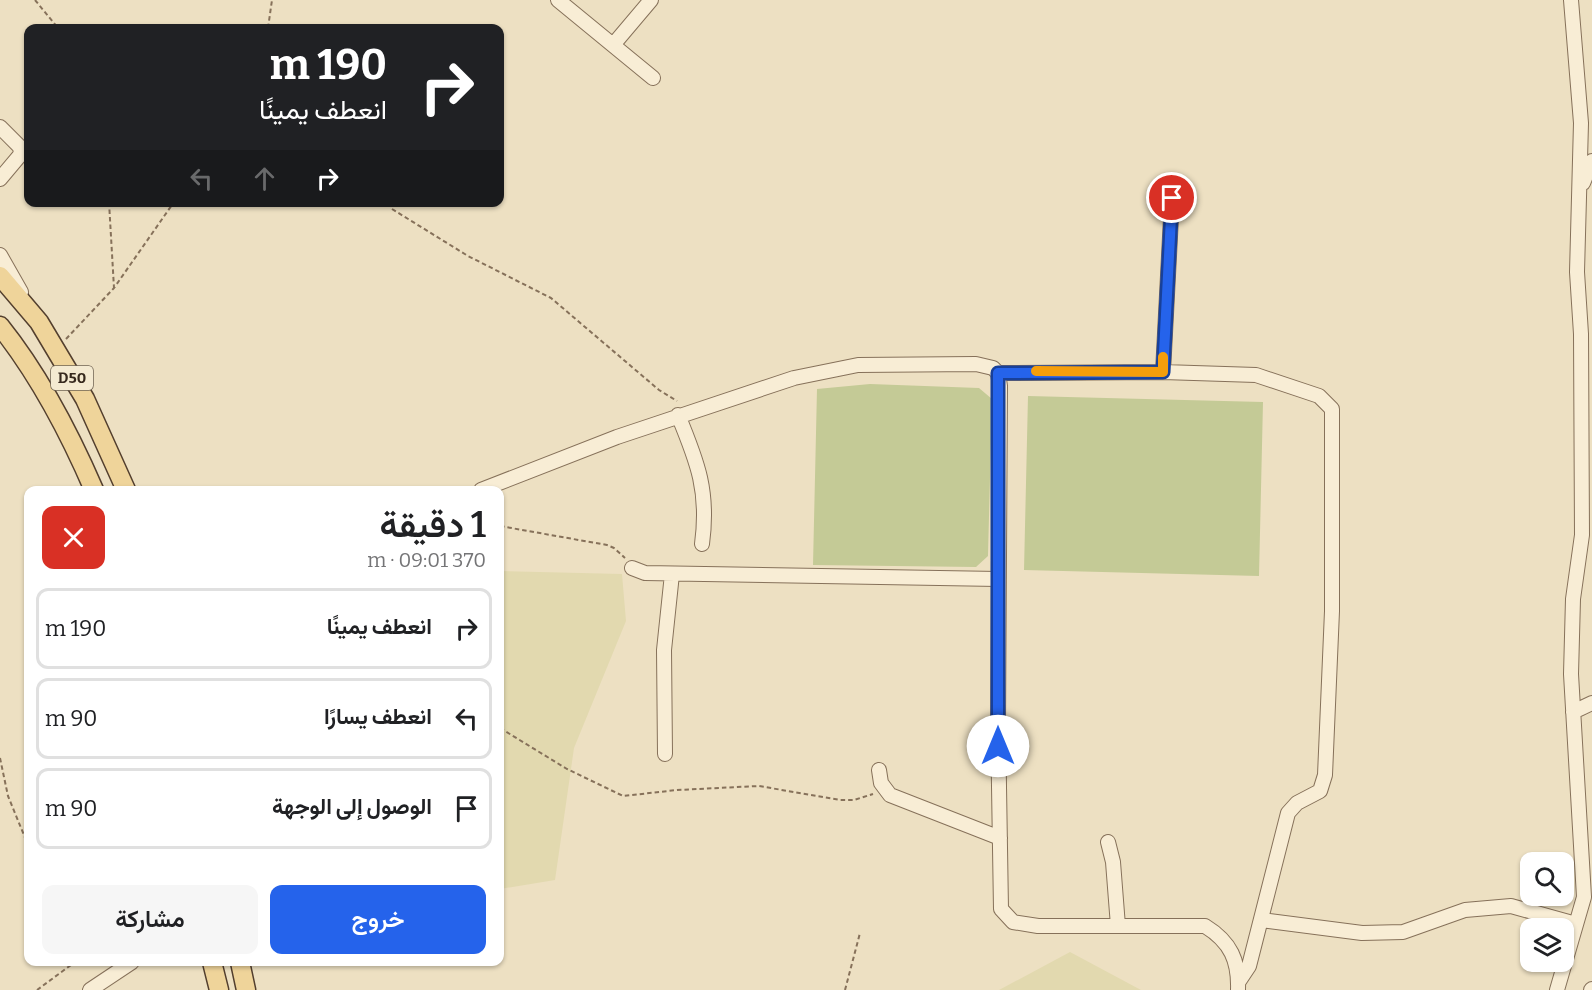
<!DOCTYPE html>
<html lang="ar">
<meta charset="utf-8">
<style>
:root{--surface:#fff;--page:#f6f6f6;--text:#202124;--muted:#757577;--line:#e0e0e0;--accent:#2563eb}
body{margin:0;font-family:Bitter,Vazirmatn,serif;background:var(--page);color:var(--text);direction:rtl;height:100vh;display:flex;flex-direction:column;font-size:22px;white-space:nowrap}
*{box-sizing:border-box;margin:0}
p{font-size:20px;color:var(--muted)}
.icon{flex:none;width:33px;height:33px;fill:none;stroke:currentColor;stroke-width:2;stroke-linecap:round;stroke-linejoin:round}
.map{position:relative;flex:1;overflow:hidden;direction:ltr}
.drawer{position:absolute;left:24px;top:486px;width:480px;height:480px;display:flex;flex-direction:column;background:var(--surface);border-radius:12px;box-shadow:0 2px 4px #0004;direction:rtl}
.drawer>*{flex:none}
.hud{position:absolute;left:24px;top:24px;width:480px;height:183px;border-radius:12px;box-shadow:0 2px 4px #0004;direction:rtl;background:#202124;color:#fff;overflow:hidden}
.tools{position:absolute;left:1520px;top:852px;display:grid;gap:12px}
.tools a{display:grid;place-items:center;width:54px;height:54px;border-radius:12px;background:var(--surface);box-shadow:0 2px 4px #0004;font-size:30px}
.pin{position:absolute;display:grid;place-items:center;width:51px;height:51px;color:#fff;margin:-26px;border:3px solid #fff;border-radius:50%;box-shadow:0 2px 6px #0007}
.me{position:absolute;width:66px;margin:-33px;rotate:0deg;stroke-linejoin:round;filter:drop-shadow(0 0 4px #0008)}
.turn{display:flex;align-items:center;gap:21px;height:126px;padding:0 18px;font-size:27px}
.turn .icon{width:78px;height:78px;stroke-width:2.5}
.turn b{display:block;font-size:42px;line-height:51px}
.lanes{display:flex;align-items:center;height:57px;padding:0 18px;background:#0003;justify-content:center;gap:30px;direction:ltr}
.lanes .off{opacity:.35}
.round{display:grid;place-items:center;flex:none;width:63px;height:63px;border-radius:12px;background:var(--page)}
.overview{display:flex;align-items:center;justify-content:space-between;height:102px;padding:0 18px}
h1{font-size:36px;font-weight:600;line-height:45px}
.action{display:flex;gap:12px;margin-top:auto;padding:12px 18px}
.action a{flex:1;height:69px;border-radius:12px;background:var(--accent);color:#fff;font-size:24px;font-weight:600;line-height:69px;text-align:center}
.action a+a{background:var(--page);color:var(--text)}
ul{padding:0;list-style:none}
li{display:flex;align-items:center;gap:18px;height:81px;margin:0 12px 9px;padding:0 6px;border:3px solid var(--line);border-radius:12px}
li div{flex:1}
li b{display:block;font-size:22px}
li em{font-style:normal}
.map>svg:first-child{display:block}
.farmland{fill:#e2d9af}
.green{fill:#c4ca96}
.lines{fill:none;stroke-linecap:round;stroke-linejoin:round}
.minor-casing{stroke:#86715a;stroke-width:16}
.major-casing{stroke:#533f2e;stroke-width:21}
.path{stroke:#86715a;stroke-width:2;stroke-dasharray:4.5 3;stroke-linecap:butt}
.minor{stroke:#f8edd5;stroke-width:14}
.major{stroke:#efd49a;stroke-width:18}
.route-casing{stroke:#184099;stroke-width:15}
.route{stroke:#2563eb;stroke-width:10}
.slow{stroke:#f59e0b;stroke-width:10}
.labels{text-anchor:middle;stroke-width:4.5;stroke-linejoin:round;paint-order:stroke}
.shield{fill:#f4ead1;stroke:#6f6353;stroke-width:1.5}
.shield-label{font-size:15px;font-weight:bold;fill:#36291d}
</style>
<div class="map">
<svg width="1592" height="990" viewBox="0 0 1592 990">
<rect width="100%" height="100%" fill="#ede0c2"/>
<path class="farmland" d="M500 571 622 574 626 621 574 748 555 880 500 889Z
M1070 952 1141 990H999Z"/>
<path class="green" d="M870 384 979 388 992 399 988 556 976 567 813 565 817 389Z
M1028 396 1263 402 1259 576 1024 570Z"/>
<g class="lines">
<defs>
<path id="minor" d="M558 0 653 78
M613 45 651 0
M0 127 20 147 21 154 0 179
M1583 183 1592 161
M0 255 21 292
M1163 372 1172 198
M998 373 1163 372 1256 375 1319 396 1332 409V611L1325 775 1320 791 1297 803 1288 813 1249 966 1239 981
M678 415C698 463 709 492 702 544
M481 490 617 437 794 378 858 365 976 364 993 368 998 373 1000 386 998 725 1001 909 1013 922 1038 926H1205C1231 942 1239 961 1238 990
M632 568 645 573 998 579
M1573 712 1592 703
M665 754 664 650 672 574
M879 770 881 783 890 795 1000 838
M1108 842 1113 862 1118 926
M1261 920 1362 933 1403 932 1465 910 1511 906 1576 924
M90 990 132 962
M1557 990 1584 897 1571 674 1573 599 1582 535 1581 334 1577 272 1581 123 1571 0
M1591 990 1592 989"/>
<path id="major" d="M0 276 39 322 85 399 126 490
M0 326C40 376 69 432 94 490
M212 962 219 990
M240 962 246 990"/>
</defs>
<use href="#minor" class="minor-casing"/>
<use href="#major" class="major-casing"/>
<path class="path" d="M35 0 58 28
M268 28 272 0
M109 202 114 288
M392 209 468 256 551 298 659 390 677 401
M66 339 114 288 174 202
M500 526 607 545 614 548 625 558
M500 728 567 769 623 796 677 790 759 786 840 800H854L873 794
M0 758 8 796 28 845
M37 990 75 962
M845 990 860 933"/>
<use href="#minor" class="minor"/>
<use href="#major" class="major"/>
</g>
<g class="lines">
<defs>
<path id="route" d="M998 746V373L1163 372 1172 198"/>
</defs>
<use href="#route" class="route-casing"/>
<use href="#route" class="route"/>
<path class="slow" d="M1036 371 1163 372V357"/>
</g>
<g class="labels">
<rect class="shield" x="51" y="366" width="42" height="24" rx="4.5"/>
<g class="shield-label">
<text x="72" y="383">D50</text>
</g>
</g>
</svg>
<div class="tools">
<a><svg class="icon" aria-label="search" viewBox="0 0 24 24"><circle cx="10" cy="10" r="6"/><path d="M15 15l6 6"/></svg></a>
<a><svg class="icon" aria-label="layers" viewBox="0 0 24 24"><path d="M12 4l9 5-9 5-9-5zM3 14l9 5 9-5"/></svg></a>
</div>
<div class="pin" style="left:1172px;top:198px;background:#d93025"><svg class="icon" aria-label="arrive" viewBox="0 0 24 24"><path d="M6 21V4h12l-3 4 3 4H6"/></svg></div>
<svg class="me" style="left:998px;top:746px" viewBox="-20 -20 40 40"><circle r="19" fill="#fff"/><path d="M0-13L10 11 0 6-10 11z" fill="#2563eb"/></svg>
<div class="hud">
<div class="turn"><svg class="icon" aria-label="right" viewBox="0 0 24 24"><path d="M7 20v-9h11M14 6l5 5-5 5"/></svg><div><b>190 m</b>انعطف يمينًا</div></div>
<div class="lanes"><svg class="icon off" aria-label="left" viewBox="0 0 24 24"><path d="M17 20v-9H6M10 6l-5 5 5 5"/></svg><svg class="icon off" aria-label="ahead" viewBox="0 0 24 24"><path d="M12 20V5M6 11l6-6 6 6"/></svg><svg class="icon" aria-label="right" viewBox="0 0 24 24"><path d="M7 20v-9h11M14 6l5 5-5 5"/></svg></div>
</div>
<section class="drawer">
<div class="overview"><div><h1>1 دقيقة</h1><p>370 m · 09:01</p></div><a class="round" style="background:#d93025;color:#fff"><svg class="icon" aria-label="close" viewBox="0 0 24 24"><path d="M6 6l12 12M18 6L6 18"/></svg></a></div>
<ul>
<li><svg class="icon" aria-label="right" viewBox="0 0 24 24"><path d="M7 20v-9h11M14 6l5 5-5 5"/></svg><div><b>انعطف يمينًا</b></div><em>190 m</em></li>
<li><svg class="icon" aria-label="left" viewBox="0 0 24 24"><path d="M17 20v-9H6M10 6l-5 5 5 5"/></svg><div><b>انعطف يسارًا</b></div><em>90 m</em></li>
<li><svg class="icon" aria-label="arrive" viewBox="0 0 24 24"><path d="M6 21V4h12l-3 4 3 4H6"/></svg><div><b>الوصول إلى الوجهة</b></div><em>90 m</em></li>
</ul>
<div class="action"><a>خروج</a><a>مشاركة</a></div>
</section>
</div>
